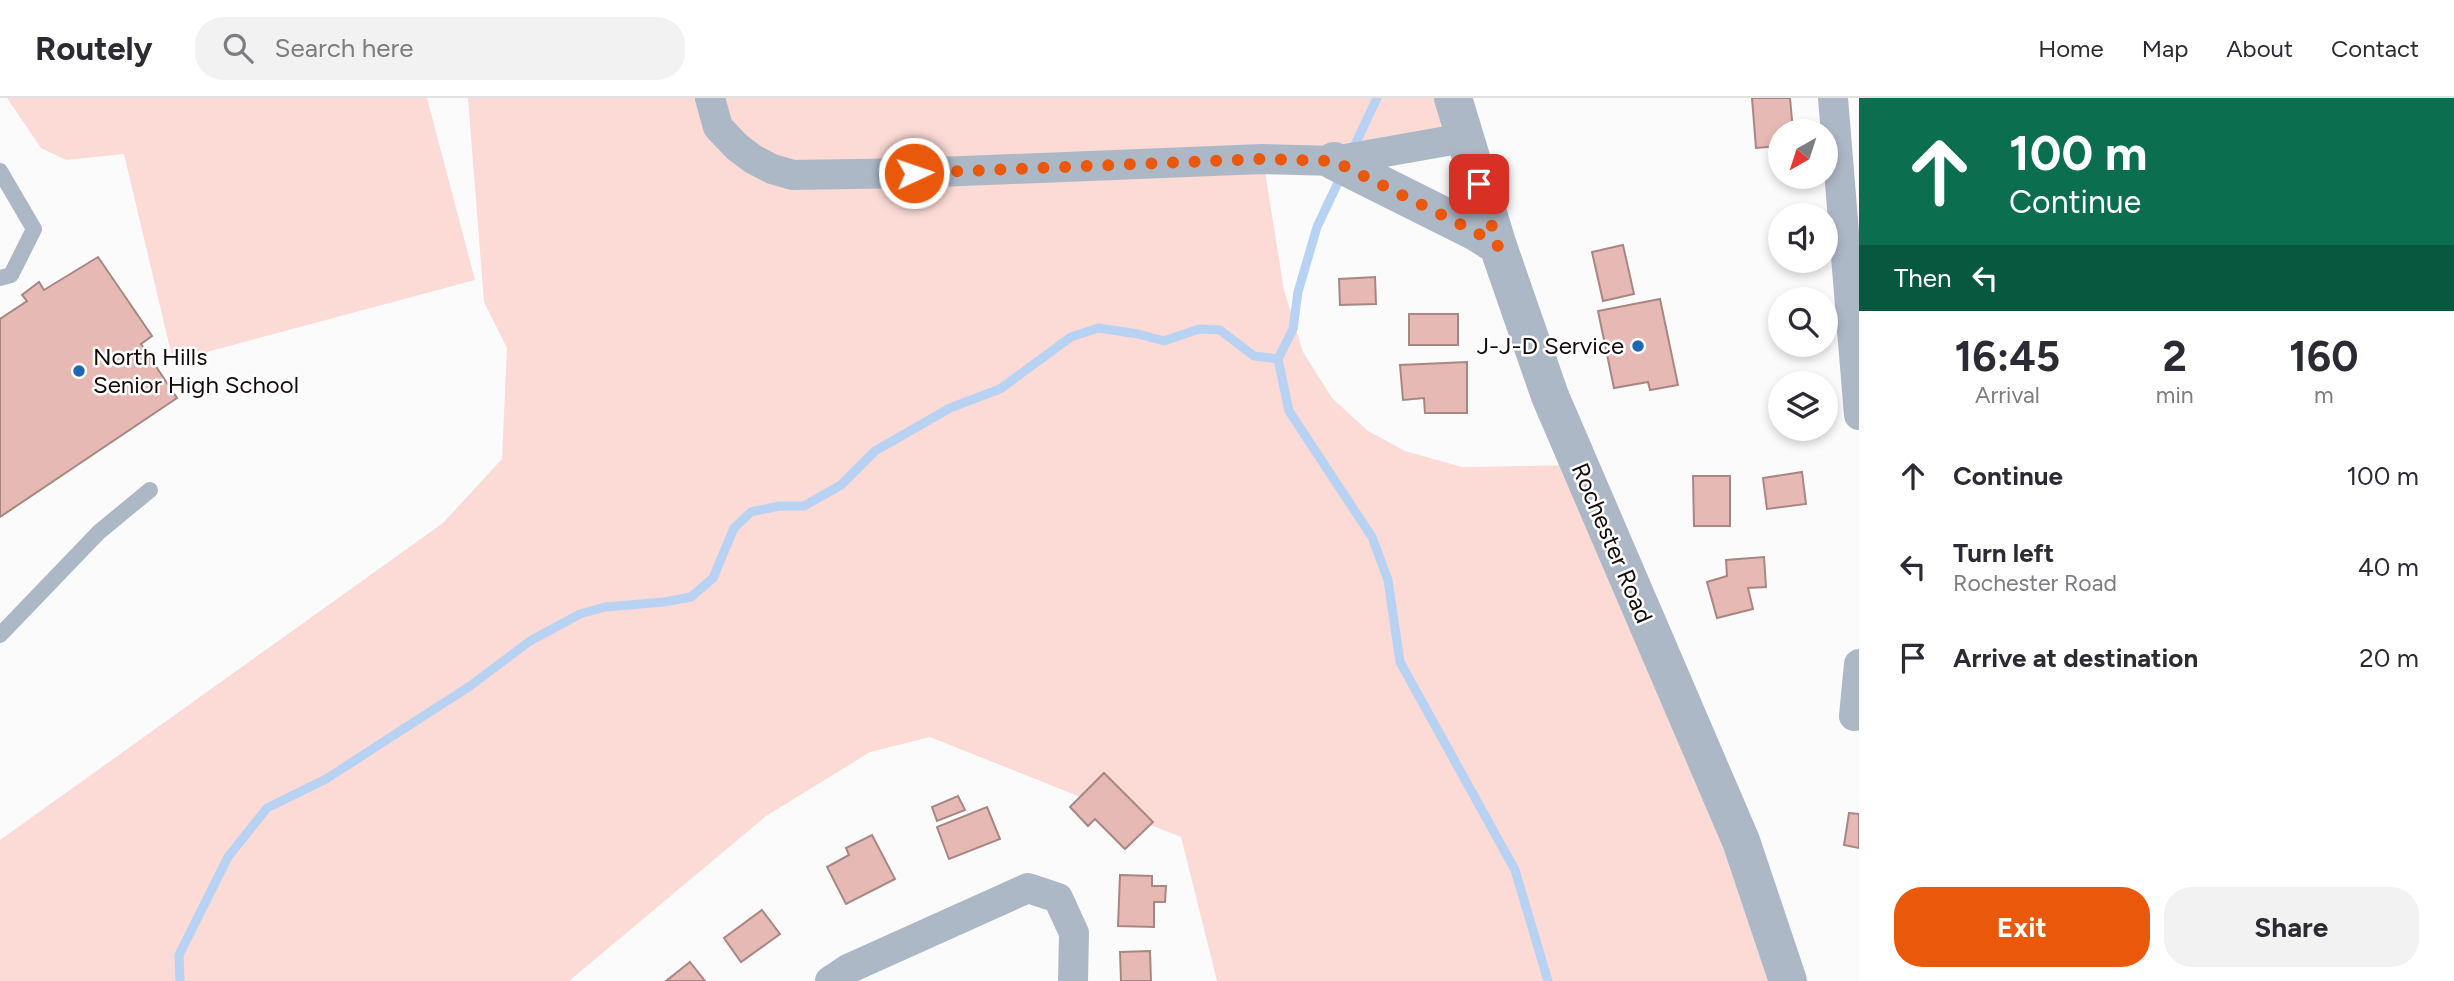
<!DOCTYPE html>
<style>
:root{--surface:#fff;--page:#f2f2f3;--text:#2b2b33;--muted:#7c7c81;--line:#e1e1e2;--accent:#ea580c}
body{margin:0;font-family:Figtree,sans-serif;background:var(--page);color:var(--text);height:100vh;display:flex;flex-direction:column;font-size:26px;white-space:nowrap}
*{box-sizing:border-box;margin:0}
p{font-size:23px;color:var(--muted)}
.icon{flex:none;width:38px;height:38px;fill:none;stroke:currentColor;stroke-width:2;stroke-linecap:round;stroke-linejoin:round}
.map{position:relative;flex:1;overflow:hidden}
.panel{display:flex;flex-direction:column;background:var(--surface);width:595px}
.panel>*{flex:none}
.hud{background:#0b6e4f;color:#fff;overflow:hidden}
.needle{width:46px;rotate:219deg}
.tools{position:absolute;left:1768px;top:21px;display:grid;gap:14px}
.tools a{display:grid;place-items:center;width:70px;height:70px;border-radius:50%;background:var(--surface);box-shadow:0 4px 10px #0003;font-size:35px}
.pin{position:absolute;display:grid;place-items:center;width:60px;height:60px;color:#fff;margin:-30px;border-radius:14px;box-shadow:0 4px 10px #0006}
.me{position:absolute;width:77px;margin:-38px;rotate:87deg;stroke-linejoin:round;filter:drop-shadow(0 0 5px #0008)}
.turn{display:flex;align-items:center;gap:24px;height:147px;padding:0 35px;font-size:32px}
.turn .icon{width:91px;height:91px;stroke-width:2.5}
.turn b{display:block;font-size:49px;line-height:60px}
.then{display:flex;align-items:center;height:66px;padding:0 35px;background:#0003;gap:14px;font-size:26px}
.eta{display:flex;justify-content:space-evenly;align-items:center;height:119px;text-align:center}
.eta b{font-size:42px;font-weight:700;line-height:49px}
.cta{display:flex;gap:14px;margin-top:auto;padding:14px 35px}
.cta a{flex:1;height:80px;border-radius:28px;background:var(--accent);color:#fff;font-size:28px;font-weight:700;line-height:80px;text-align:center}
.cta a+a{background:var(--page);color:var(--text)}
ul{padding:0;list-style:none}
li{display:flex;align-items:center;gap:21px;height:91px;padding:0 35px}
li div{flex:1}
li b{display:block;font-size:26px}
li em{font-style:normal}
header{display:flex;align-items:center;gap:42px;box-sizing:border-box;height:98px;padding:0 35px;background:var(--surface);border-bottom:2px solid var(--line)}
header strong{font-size:33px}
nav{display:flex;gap:38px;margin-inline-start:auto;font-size:24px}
.search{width:490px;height:63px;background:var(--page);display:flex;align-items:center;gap:18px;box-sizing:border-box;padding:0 24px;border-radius:28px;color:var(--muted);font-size:26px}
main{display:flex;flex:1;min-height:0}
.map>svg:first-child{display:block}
.green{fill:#fcdad6}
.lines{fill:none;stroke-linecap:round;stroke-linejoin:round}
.stream{stroke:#b7d2f3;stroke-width:9}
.building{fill:#e7b9b4;stroke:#a88783;stroke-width:2}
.service{stroke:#adb8c7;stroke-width:16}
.minor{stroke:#adb8c7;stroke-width:30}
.tertiary{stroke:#adb8c7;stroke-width:38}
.route{stroke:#ea580c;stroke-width:12;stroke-dasharray:0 21.6}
.poi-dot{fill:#1d67b6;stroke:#fff;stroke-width:2.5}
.labels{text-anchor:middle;stroke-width:5;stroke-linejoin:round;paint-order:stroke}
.poi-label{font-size:24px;fill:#160b0a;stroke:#fff;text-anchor:end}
.street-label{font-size:24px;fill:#160b0a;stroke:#fff}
</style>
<header>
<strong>Routely</strong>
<div class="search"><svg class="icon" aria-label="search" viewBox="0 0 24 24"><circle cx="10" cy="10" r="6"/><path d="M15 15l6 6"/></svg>Search here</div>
<nav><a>Home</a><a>Map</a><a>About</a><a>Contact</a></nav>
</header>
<main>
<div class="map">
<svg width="1859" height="883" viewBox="0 0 1859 883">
<rect width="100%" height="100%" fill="#fbfbfb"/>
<path class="green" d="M7 0H427L475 182 173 263 124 56 66 62 41 50Z
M468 0H1453L1464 40 1263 61 1284 192 1303 254 1332 300 1368 333 1405 353 1462 369 1579 367 1788 883H1217L1181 739 930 639 870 654 766 718 569 883H0V742L443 425 502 361 507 250 484 204Z"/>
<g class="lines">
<path class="stream" d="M1352 53 1377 0
M1342 76 1317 129 1298 194 1293 231 1278 261 1289 313 1372 439 1388 482 1400 564 1515 772 1548 883
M180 883 179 857 228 759 267 710 326 681 470 588 530 543 580 516 605 509 664 504 691 499 713 480 734 430 751 414 779 408H804L841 387 875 353 950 310 1000 291 1071 239 1098 230 1138 236 1164 243 1199 231 1220 232 1254 258 1278 261"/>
</g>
<path class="building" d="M1752 0H1790L1793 33H1780V48L1756 50Z
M1623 147 1634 196 1603 203 1592 154Z
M98 159 152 238 141 246 177 300 0 419V221L27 203 22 197 39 184 44 192Z
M1375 179 1376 206 1340 207 1339 181Z
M1660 201 1678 287 1650 292 1648 284 1614 290 1598 213Z
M1409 216H1458V247H1409Z
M1467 264V315H1425L1424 300 1403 302 1400 267Z
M1802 374 1806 406 1767 411 1763 380Z
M1693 378H1730V428H1694Z
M1764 459 1766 489 1748 490 1753 511 1717 520 1707 484 1727 478 1726 462Z
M1104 675 1153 724 1125 751 1095 721 1088 728 1070 709Z
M958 698 965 712 937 723 932 709Z
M987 709 1000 741 949 761 937 729Z
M1849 715 1859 716V750L1844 747Z
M872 737 895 781 846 806 827 769 849 757 846 750Z
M1120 777 1152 778V788H1166L1165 804H1154V829L1118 828Z
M762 812 780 836 741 864 724 840Z
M1150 853 1151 883H1121L1120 854Z
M690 864 705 883H666Z"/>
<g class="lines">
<path class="service" d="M0 73 34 131 11 177 0 180
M0 537 99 434 150 392"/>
<path class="minor" d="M710 0 718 29 737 49 753 61 772 71 793 77 914 75 1262 61 1334 63 1464 40
M1833 0 1859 317
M1854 618 1859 566
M830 883 848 871 1028 790 1058 800 1074 835 1073 883"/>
<path class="tertiary" d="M1453 0 1498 148 1550 298 1741 743 1788 883
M1334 63 1476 134 1498 148"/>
</g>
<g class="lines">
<path class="route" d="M914 75 1262 61 1334 63 1476 134 1498 148 1479 86"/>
</g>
<g class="poi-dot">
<circle cx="1638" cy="248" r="7"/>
<circle cx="79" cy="273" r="7"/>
</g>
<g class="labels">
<g class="poi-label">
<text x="1624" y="256">J-J-D Service</text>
<text x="93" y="267" text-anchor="start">North Hills<tspan x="93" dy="28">Senior High School</tspan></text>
</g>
<g class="street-label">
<text transform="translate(1612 445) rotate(67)" y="8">Rochester Road</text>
</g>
</g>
</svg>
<div class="tools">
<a><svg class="needle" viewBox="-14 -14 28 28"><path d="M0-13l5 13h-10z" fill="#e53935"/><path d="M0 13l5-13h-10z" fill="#7c7c81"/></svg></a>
<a><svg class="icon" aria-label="sound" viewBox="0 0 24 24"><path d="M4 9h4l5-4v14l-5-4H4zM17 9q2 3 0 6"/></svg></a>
<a><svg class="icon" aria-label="search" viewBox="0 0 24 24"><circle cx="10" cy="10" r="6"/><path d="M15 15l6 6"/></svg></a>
<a><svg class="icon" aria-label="layers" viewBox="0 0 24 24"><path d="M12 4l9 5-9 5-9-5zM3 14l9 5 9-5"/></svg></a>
</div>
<div class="pin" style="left:1479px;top:86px;background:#d93025"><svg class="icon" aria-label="arrive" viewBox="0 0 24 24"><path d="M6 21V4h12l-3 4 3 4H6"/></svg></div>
<svg class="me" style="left:914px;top:75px" viewBox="-20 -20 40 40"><circle r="17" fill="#ea580c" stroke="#fff" stroke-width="3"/><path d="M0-11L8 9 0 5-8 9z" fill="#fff"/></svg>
</div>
<section class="panel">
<div class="hud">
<div class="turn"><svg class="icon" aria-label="ahead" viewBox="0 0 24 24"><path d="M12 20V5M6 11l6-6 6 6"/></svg><div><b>100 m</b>Continue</div></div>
<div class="then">Then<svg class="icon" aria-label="left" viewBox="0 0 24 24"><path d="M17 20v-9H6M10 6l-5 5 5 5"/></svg></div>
</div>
<div class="eta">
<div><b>16:45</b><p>Arrival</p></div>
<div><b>2</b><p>min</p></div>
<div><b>160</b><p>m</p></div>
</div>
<ul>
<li><svg class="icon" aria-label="ahead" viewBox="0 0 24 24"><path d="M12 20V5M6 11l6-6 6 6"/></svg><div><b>Continue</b></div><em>100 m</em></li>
<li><svg class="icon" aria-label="left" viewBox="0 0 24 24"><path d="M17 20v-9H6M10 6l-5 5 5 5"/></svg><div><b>Turn left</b><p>Rochester Road</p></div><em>40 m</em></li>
<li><svg class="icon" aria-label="arrive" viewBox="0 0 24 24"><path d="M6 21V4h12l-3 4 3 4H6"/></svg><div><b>Arrive at destination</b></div><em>20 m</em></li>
</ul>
<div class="cta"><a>Exit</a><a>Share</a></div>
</section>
</main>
